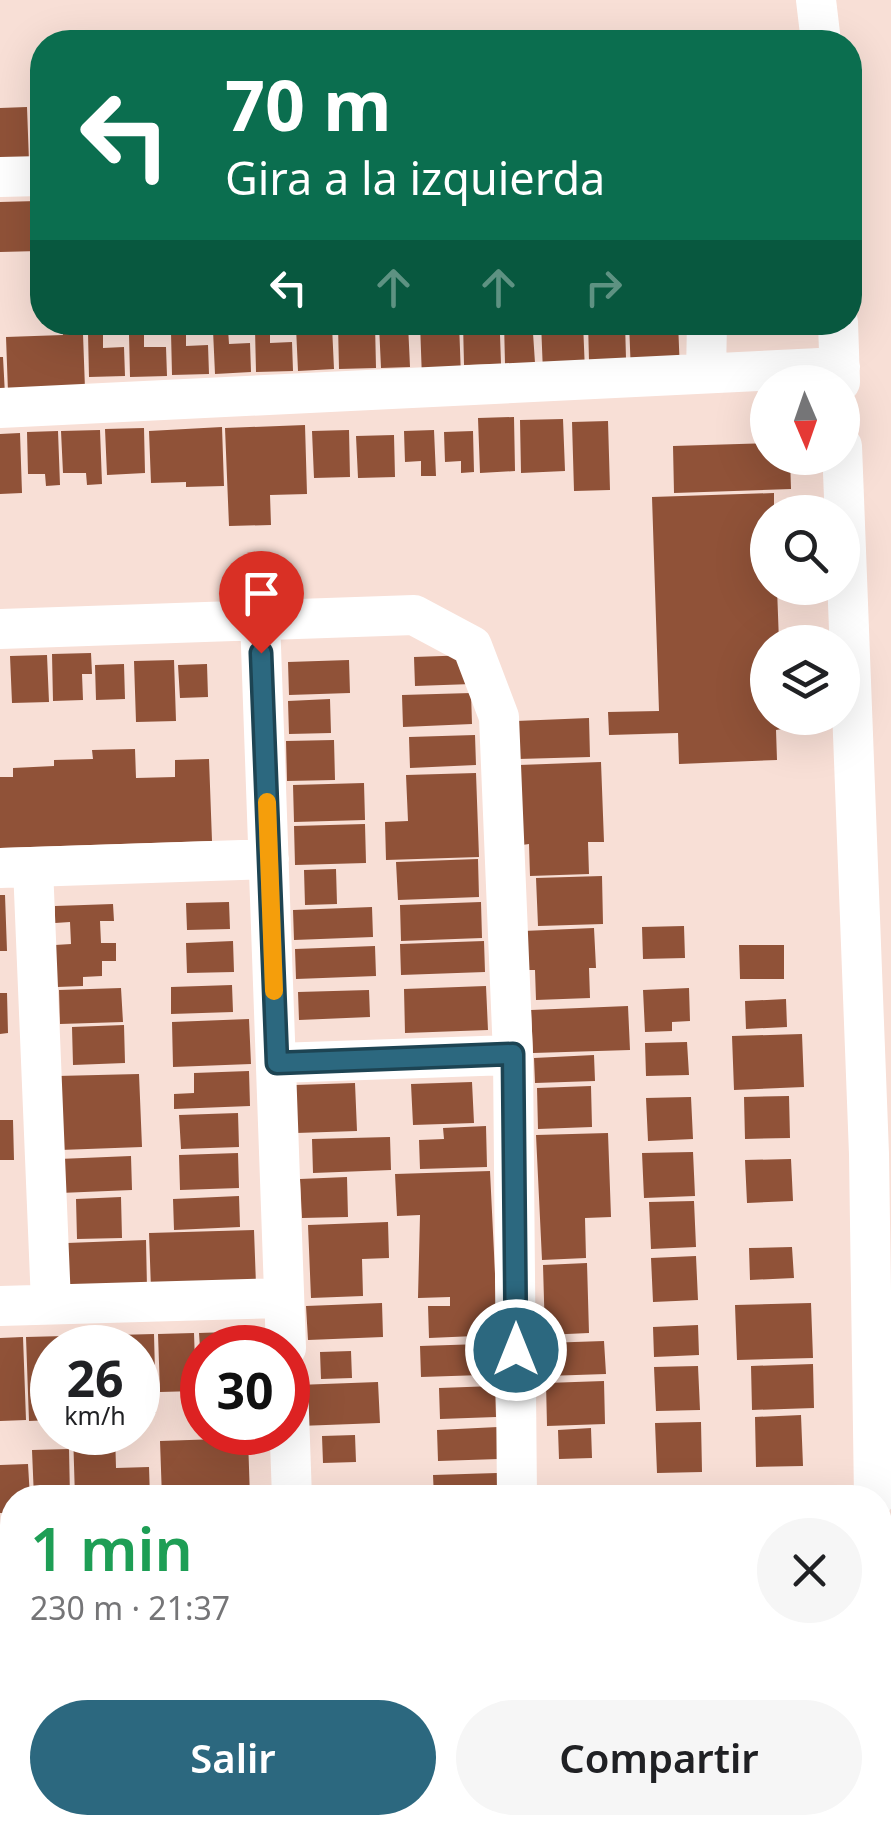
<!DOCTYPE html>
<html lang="es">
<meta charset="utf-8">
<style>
:root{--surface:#fff;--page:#f6f6f6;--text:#202124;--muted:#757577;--accent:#2c687f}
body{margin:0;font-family:"Noto Sans",sans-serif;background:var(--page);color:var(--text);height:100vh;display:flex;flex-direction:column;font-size:38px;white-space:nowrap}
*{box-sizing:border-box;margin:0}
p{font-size:32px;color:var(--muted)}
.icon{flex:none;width:55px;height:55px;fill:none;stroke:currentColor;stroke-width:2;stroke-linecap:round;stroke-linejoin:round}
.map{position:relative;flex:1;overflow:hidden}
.panel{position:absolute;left:0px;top:1485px;width:892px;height:350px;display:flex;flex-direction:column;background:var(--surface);border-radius:40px 40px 0 0;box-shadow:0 10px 40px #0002}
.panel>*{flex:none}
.hud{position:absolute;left:30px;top:30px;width:832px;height:305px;border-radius:40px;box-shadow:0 10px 40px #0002;background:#0b6e4f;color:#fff;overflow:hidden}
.needle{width:65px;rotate:178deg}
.buttons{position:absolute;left:750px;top:365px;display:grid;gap:20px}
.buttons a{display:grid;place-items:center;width:110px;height:110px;border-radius:50%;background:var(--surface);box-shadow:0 10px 40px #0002;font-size:50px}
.speed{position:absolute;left:30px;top:1325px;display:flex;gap:20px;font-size:50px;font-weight:700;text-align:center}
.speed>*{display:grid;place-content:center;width:130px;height:130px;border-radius:50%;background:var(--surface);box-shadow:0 10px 40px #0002;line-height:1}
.speed small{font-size:25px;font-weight:400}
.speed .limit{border:15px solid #d22;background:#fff;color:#111}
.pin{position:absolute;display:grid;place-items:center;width:85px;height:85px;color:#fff;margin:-102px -42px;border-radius:50% 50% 50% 0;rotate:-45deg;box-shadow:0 0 10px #0007}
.pin .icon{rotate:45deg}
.me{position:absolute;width:110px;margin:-55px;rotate:0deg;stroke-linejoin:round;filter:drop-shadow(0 0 8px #0008)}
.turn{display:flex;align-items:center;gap:35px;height:210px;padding:0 30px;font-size:45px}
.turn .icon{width:130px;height:130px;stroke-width:2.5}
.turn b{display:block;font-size:70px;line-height:85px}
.lanes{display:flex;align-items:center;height:95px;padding:0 30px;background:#0003;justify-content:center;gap:50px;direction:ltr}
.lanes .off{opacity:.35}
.round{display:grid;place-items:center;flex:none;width:105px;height:105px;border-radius:52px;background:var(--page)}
.head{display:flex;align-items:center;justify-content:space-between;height:170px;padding:0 30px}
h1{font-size:60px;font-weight:600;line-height:75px;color:#1e9e55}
.cta{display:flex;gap:20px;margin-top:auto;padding:20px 30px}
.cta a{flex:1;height:115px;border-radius:60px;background:var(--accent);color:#fff;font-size:40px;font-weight:600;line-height:115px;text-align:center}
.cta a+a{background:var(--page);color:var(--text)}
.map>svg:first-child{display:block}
.building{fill:#905238}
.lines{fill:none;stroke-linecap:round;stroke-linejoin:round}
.minor{stroke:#fff;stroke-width:40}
.route-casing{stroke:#1d4453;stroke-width:25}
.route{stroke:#2c687f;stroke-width:18}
.slow{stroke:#f59e0b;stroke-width:18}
</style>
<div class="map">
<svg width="891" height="1835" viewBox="0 0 891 1835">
<rect width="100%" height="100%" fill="#f8dfd6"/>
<path class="building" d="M42 99V162H36L34 100Z
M27 107 29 162 0 163V108Z
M37 201 39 251 0 252V202Z
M459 322 461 377 422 379 420 323Z
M463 322H478V335H500L501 364 464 365Z
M504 322H519L520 334 533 333 535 363 505 364Z
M541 322H583L585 372 543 373Z
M588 322H625L626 359 589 361Z
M629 322H678L680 372 631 374Z
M375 324 376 368 339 369 338 325Z
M408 324 410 367 381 368 379 325Z
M332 326 334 369 298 371 296 327Z
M63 327H75V335L83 334 85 389 8 392 6 337 63 335Z
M270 328V343L292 342 293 371 256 372 255 329Z
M228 329 229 344 250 343 251 372 215 374 213 330Z
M186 331V346L208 345 209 374 172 375 171 332Z
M88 333H103V348L124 347 125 376 89 377Z
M144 333V347H166L167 376 130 377 129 334Z
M0 357H3L5 395H0Z
M514 417 515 471 480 473 478 418Z
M563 419 565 471 521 473 520 420Z
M608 421 610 490 574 491 572 422Z
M305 425 307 494 270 495 271 525 229 526 225 428Z
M222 427 224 486 186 487V482L151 483 149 431Z
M144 428 145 473 107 475 105 429Z
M100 430 102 484 87 485 86 473H63L61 431Z
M349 430 350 477 314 478 312 431Z
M434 430 436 476H421V461L405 462 404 431Z
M58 431 60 485 46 486 45 474H28L27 432Z
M473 431 474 472 461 473V461L445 462 444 432Z
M20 433 22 493 0 494V434Z
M394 435 395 477 358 478 356 436Z
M768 443V458H790L791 489 674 493 673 446Z
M774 493V512H768V588H777L779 642H768V718H782V729L776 730 777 760 679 764 678 733 609 735 608 712 659 711 652 497Z
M91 653 92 674H82L83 700 53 701 52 654Z
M47 655 49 702 12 703 10 656Z
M471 655 472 684 415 686 414 657Z
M174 660 176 721 136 722 134 661Z
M349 660 350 693 289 695 288 662Z
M124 664 125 699 96 700 95 665Z
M207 664 208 697 180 698 178 665Z
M471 693 472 724 403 727 402 695Z
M330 699 331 733 289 734 288 701Z
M589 718 590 757 518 759 516 721Z
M475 735 476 765 410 768 409 737Z
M334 740 335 780 287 781 286 741Z
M135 749 136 778 175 777V760L209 759 212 841 0 848V777H13V768L54 766V760L93 759 92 750Z
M601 762 604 842H588L589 874 530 876 529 844 522 845 519 765Z
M476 773 479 857 386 860 385 822 408 821 406 775Z
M364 783 365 820 294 822 293 785Z
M365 824 366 863 295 865 294 826Z
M478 859 479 897 398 900 396 862Z
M336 869 337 904 305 905 304 870Z
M602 876 603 924 538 926 536 878Z
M0 895H5L7 951H0Z
M229 902 230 929 187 930 186 903Z
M481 902 482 938 401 941 400 905Z
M113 904 114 921H100L101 943H116V961H102V976L83 977V986L57 987 55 945 71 944 70 922 55 923V906Z
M372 907 373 937 294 940 293 910Z
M684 926 685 958 643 959 642 927Z
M594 928 596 968H589L590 998 536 1000 535 970H525L523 931Z
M233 941 234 972 187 973 186 943Z
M484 941 485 972 401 975 400 944Z
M739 945H784V979H740Z
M375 946 376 976 296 979 295 949Z
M232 985 233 1012 171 1014V987Z
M486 986 488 1030 405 1033 404 989Z
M121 988 123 1022 60 1024 59 990Z
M689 988 690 1021 672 1022V1031L645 1032 643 990Z
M369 990 370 1017 299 1020 298 992Z
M0 993H7L8 1033 0 1034Z
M786 999 787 1027 746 1029 745 1001Z
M628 1006 630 1050 533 1053 531 1010Z
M249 1019 251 1064 173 1067 172 1022Z
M124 1025 125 1063 73 1065 72 1027Z
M802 1034 804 1087 734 1090 732 1036Z
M687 1042 689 1075 646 1076 645 1043Z
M594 1055 595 1081 535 1083 534 1058Z
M249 1071 250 1106 174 1109V1094L194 1093V1073Z
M139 1074 142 1147 60 1150 57 1076Z
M472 1082 474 1123 413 1125 411 1084Z
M355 1083 357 1131 296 1133 295 1085Z
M591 1086 592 1127 538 1129 537 1088Z
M789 1096 790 1138 745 1139 744 1097Z
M691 1097 693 1139 648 1141 646 1098Z
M238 1113 239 1147 181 1149 179 1115Z
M0 1120H13L14 1160H0Z
M486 1126 487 1167 420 1169 419 1140 444 1139 443 1128Z
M608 1133 611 1217 585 1218 586 1258 542 1260 536 1135Z
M390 1137 391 1170 313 1173 312 1139Z
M693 1152 695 1196 644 1198 642 1153Z
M238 1153 239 1188 180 1190 179 1155Z
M131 1156 132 1190 60 1193 59 1159Z
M791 1159 793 1201 747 1203 745 1160Z
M490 1171 498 1335 429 1338 428 1306H450V1297L418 1298 420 1215 397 1216 395 1174Z
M347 1177 348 1217 302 1218 300 1179Z
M239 1196 240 1227 174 1230 173 1199Z
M121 1197 122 1238 77 1239 76 1199Z
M694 1201 696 1247 651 1249 649 1202Z
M388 1222 389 1258 362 1259 363 1296 311 1298 308 1225Z
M254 1230 256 1285 151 1289 149 1233Z
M146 1240 147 1288 69 1291 67 1243Z
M792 1247 794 1278 750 1280 749 1248Z
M696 1256 698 1300 653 1302 651 1258Z
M587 1263 589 1333 545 1335 543 1265Z
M382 1303 383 1337 308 1340 306 1306Z
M811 1303 813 1358 737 1360 735 1305Z
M698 1325 699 1355 654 1357 653 1327Z
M228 1332 229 1348H200L199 1333Z
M194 1333 196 1391 160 1392 158 1334Z
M112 1334V1348H71L70 1335Z
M154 1334 156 1413 138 1414V1348H118L117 1335Z
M65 1336 66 1348H52V1420L29 1421 26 1337Z
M23 1337 26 1420 0 1421V1338Z
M604 1341 606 1374 546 1376 545 1343Z
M481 1344 482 1375 421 1377 420 1346Z
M351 1351 352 1378 321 1379 320 1352Z
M813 1364 814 1408 752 1410 751 1366Z
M698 1366 700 1410 656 1411 654 1367Z
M604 1381 605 1424 547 1426 546 1383Z
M378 1382 380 1423 299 1426 297 1385Z
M495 1386 496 1417 440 1419 439 1388Z
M801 1415 803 1466 756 1467 755 1417Z
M701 1422 702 1472 657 1473 655 1423Z
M498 1427 499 1459 438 1461 437 1430Z
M591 1428 592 1458 559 1459 558 1430Z
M73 1432H115L116 1468 149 1467 150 1498H75Z
M355 1435 356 1462 323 1463 322 1436Z
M248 1438 250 1498H162L160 1441Z
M69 1449 70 1498H34L32 1450Z
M28 1464 30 1498H12V1513H0V1465Z
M497 1473 498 1498H434L433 1475Z
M642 1490V1498H577V1492Z
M0 1578H11V1627L0 1628Z"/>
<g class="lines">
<path class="minor" d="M816 0 821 42
M0 177 42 176
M838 322 840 382
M706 373 707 322
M0 408 840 367
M842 446 869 1154 874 1498
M260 619 286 1348
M0 629 414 615 472 646 499 717 513 1055 517 1498
M33 867 51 1303
M0 868 269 859
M277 1063 513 1055
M0 1306 284 1298
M288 1384 292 1498
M0 1545 12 1544
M880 1622H891
M769 1835 788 1822"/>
</g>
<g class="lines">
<defs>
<path id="route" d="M261 653 277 1063 513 1054 516 1350"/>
</defs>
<use href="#route" class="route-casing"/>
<use href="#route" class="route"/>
<path class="slow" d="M267 802 274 991"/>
</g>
</svg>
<div class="buttons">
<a><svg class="needle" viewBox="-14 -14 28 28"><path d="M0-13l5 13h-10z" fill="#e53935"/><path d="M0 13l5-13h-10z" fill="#757577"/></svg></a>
<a><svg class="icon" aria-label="search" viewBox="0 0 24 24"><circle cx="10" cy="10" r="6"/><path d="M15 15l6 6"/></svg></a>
<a><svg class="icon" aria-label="layers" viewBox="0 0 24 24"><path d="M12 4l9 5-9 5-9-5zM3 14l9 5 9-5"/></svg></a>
</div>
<div class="speed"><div>26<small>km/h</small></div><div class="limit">30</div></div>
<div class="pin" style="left:261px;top:653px;background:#d93025"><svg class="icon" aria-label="arrive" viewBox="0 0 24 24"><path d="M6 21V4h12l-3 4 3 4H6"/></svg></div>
<svg class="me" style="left:516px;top:1350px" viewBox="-20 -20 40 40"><circle r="17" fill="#2c687f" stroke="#fff" stroke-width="3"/><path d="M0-11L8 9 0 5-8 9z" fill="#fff"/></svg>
<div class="hud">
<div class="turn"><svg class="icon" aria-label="left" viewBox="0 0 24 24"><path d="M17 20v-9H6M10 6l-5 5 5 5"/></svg><div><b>70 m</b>Gira a la izquierda</div></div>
<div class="lanes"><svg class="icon" aria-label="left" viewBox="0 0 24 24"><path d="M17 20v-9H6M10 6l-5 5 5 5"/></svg><svg class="icon off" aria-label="ahead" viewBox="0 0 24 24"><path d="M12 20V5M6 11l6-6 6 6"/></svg><svg class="icon off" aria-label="ahead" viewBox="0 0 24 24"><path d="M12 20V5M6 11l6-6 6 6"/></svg><svg class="icon off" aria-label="right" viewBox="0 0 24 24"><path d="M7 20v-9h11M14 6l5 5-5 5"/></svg></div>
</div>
<section class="panel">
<div class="head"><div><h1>1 min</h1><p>230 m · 21:37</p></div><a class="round"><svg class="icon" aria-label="close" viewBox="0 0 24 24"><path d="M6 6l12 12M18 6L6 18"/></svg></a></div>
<div class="cta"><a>Salir</a><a>Compartir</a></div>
</section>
</div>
